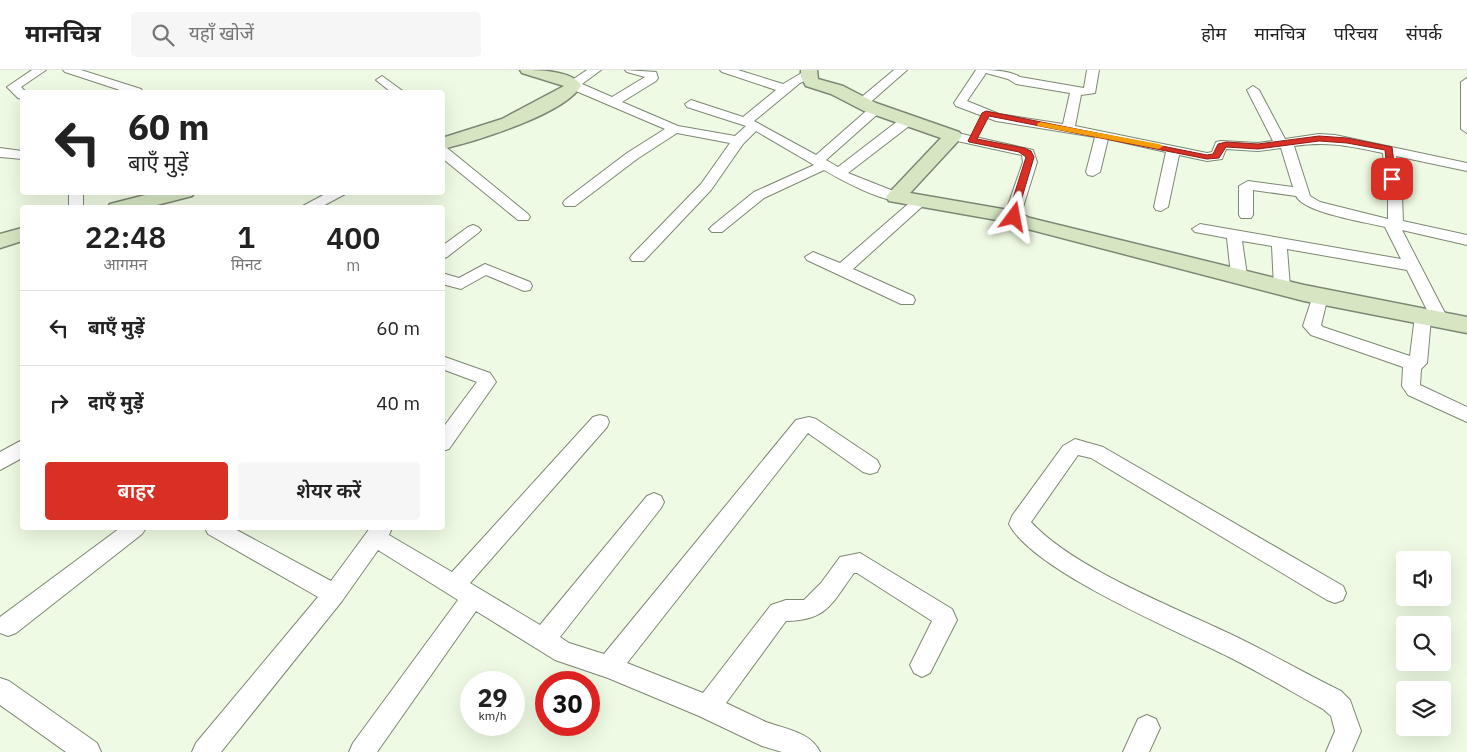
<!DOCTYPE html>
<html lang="hi">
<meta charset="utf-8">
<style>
:root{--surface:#fff;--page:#f6f6f6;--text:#222;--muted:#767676;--line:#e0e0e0;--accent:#d93025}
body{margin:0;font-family:"IBM Plex Sans","Noto Sans Devanagari",sans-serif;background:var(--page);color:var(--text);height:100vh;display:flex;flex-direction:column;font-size:19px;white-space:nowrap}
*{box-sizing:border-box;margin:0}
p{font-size:16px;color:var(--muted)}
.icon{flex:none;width:28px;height:28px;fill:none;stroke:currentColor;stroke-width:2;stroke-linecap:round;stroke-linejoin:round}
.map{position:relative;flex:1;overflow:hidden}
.side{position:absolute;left:20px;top:135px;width:425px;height:325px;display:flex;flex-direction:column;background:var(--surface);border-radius:5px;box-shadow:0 5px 20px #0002}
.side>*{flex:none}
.top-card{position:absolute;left:20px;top:20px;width:425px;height:105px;border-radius:5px;box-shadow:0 5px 20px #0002;background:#fff;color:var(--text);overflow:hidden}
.fabs{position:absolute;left:1396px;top:481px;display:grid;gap:10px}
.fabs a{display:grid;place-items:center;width:55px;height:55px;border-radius:5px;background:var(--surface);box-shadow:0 5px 20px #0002;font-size:25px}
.speed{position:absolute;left:460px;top:601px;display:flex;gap:10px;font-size:25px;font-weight:700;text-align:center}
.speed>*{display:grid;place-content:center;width:65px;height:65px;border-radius:50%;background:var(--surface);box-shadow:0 5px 20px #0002;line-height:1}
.speed small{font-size:12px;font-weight:400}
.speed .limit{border:8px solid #d22;background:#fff;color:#111}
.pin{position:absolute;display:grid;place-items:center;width:42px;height:42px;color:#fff;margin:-21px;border-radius:10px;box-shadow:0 2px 8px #0006}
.me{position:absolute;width:55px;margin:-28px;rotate:13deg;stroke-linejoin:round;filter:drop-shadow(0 0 4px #0008)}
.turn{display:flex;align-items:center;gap:18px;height:105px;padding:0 25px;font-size:22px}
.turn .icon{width:65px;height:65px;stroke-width:2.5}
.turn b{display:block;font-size:35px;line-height:42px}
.eta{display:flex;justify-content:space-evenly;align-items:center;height:85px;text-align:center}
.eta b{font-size:30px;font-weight:600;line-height:35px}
.cta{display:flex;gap:10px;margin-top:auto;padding:10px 25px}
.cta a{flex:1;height:58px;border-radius:5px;background:var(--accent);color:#fff;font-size:20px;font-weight:600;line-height:58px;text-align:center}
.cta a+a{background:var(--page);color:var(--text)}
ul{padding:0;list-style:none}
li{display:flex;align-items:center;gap:15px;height:75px;padding:0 25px;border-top:1px solid var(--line)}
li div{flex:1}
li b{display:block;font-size:19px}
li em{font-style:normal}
header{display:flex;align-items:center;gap:30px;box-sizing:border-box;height:70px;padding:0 25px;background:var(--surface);border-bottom:1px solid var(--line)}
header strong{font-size:24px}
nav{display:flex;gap:28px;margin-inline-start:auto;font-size:18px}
.search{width:350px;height:45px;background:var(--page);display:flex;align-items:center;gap:12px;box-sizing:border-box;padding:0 18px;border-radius:5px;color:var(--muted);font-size:19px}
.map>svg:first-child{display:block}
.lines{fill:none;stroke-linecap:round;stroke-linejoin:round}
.street-casing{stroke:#7c8873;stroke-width:2}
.secondary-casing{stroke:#7c8873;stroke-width:3}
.street{fill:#fff;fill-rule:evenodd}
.secondary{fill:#d6e6c3;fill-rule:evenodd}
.route{fill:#d93025;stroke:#8d1f18}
.slow{fill:#f59e0b}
</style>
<header>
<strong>मानचित्र</strong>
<div class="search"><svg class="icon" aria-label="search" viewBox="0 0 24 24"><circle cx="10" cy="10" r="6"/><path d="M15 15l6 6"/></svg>यहाँ खोजें</div>
<nav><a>होम</a><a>मानचित्र</a><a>परिचय</a><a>संपर्क</a></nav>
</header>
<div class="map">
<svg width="1467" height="682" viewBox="0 0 1467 682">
<rect width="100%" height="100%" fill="#eefae3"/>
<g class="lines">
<defs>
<path id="street" d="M32 0H46L21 17 26 22H22V29L18 28 7 17Z
M63 0H81L141 19 143 22H126L65 2Z
M587 0H601L582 14 612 27 645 7 627 2 625 0 656 2 658 8 656 11 622 32 678 56 735 66 746 56 687 37 685 34 691 30 743 47 776 20 722 2 720 0H738L783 14 805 1H813V7L800 13 754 51 816 85 872 36H880L882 39 880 42 826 90 838 97 903 47H913L914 50 913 53 848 103 901 124 903 127 901 130C885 134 839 109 824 100L764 128 722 162H712L709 159 712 156 754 122 814 95 756 61 743 74 711 120 644 191H632L630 188 632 185 701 114 730 73 677 63 637 89 575 136H565L563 133 565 130 627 83 665 59 569 18 567 15 569 12Z
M894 0H907L866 36H858L856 33 858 30Z
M976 0C990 0 1009 0 1020 7L1084 18 1087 0H1099L1095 23 1081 25 1075 56 1207 83 1212 82 1216 72 1221 71 1258 73 1273 71 1247 20 1253 16 1259 20 1285 69 1319 64 1335 65 1467 93V101L1396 86 1399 109 1392 113 1385 109 1383 83C1349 76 1329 71 1294 76L1310 126 1320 132 1388 149V127L1395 123 1402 127 1403 151 1467 165V175L1402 160 1448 249 1446 253H1434L1431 248 1427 293 1421 299 1420 315 1467 337V352L1408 325 1402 316 1403 297 1311 265 1303 256 1314 222H1326L1328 226 1321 255 1323 257 1410 286 1415 246 1417 242H1428L1407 200 1287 179 1290 217 1288 221H1276L1274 217 1272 176 1242 171 1247 205 1245 209H1233L1231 205 1227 168 1195 162 1192 159 1200 154 1401 189 1385 157C1366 152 1304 143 1296 126L1253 120V145L1251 148H1241L1239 145V116L1248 111 1293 117 1281 78 1258 81 1226 79 1222 89 1207 91 1179 85 1168 137 1161 141 1156 140 1154 137 1166 82 1108 69 1100 102 1093 106 1088 105 1086 102 1095 67 996 51 956 36 954 33ZM986 3 1008 9 1016 14 1070 23 1063 54 999 44 967 31Z
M382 6 404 22H391L376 10Z
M1467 8V63L1461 59V12Z
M953 62 1033 80 1037 92 1019 150H1009L1006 141 1023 92 1022 85 948 69 946 66Z
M442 77 447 78 528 144 530 147 528 150H518L442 88Z
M0 78 22 81V89L0 87Z
M69 122H83V138H69Z
M329 122H349L319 138H299Z
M920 127 925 128 927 131 925 134 853 199 913 226 915 230 913 234H901L807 190 805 187 813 182 840 193 915 128Z
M473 155 478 157 481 160 478 163 447 187 442 189V176L468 157Z
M485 194 530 212 532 216 530 220 524 221 486 205 461 219 442 214V203L459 208Z
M442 286 490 303 496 312 449 379 442 381V359L477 312 442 299Z
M600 345 607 347 609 352 607 357 470 513 540 555 647 426 654 423 661 426 664 432 661 438 560 567 569 573 604 584 796 350 809 347 816 349 877 390 880 396 877 402 870 404 863 402 808 363 627 593 703 623 771 535 786 530H804L821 513 840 487 860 483 952 539 957 550 930 603 922 607 914 603 910 595 932 551 857 503H854C831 534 828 550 786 551L726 633C739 639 753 646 766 652 785 659 811 662 820 682H782L762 676 699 646 608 608 555 590 476 541 377 682H349L353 673 458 530 378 480 342 531 221 682H192L196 673 318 527 208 464 205 458H233L331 511 370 458H392L389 465 452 502 593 347Z
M1075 369 1103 377 1343 516 1346 523 1343 530 1335 533 1327 530 1091 388 1078 385 1031 452C1072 497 1169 535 1226 562 1265 580 1302 602 1341 621L1350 630 1361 661 1352 682H1326L1335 661 1331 646 1323 639C1292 622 1261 603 1229 587 1179 562 1033 501 1009 454L1012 446 1063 376Z
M22 370V388L0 400V382Z
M120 458H146L142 464 16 563 8 566 0 563V547Z
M0 608 9 611 97 673 101 682H66L0 635Z
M1147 645 1156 649 1160 658 1149 682H1123L1138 649Z"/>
<path id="secondary" d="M520 0C537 0 571 0 581 15 568 43 474 72 442 79V68L502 49 564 16 522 3Z
M801 0H817L818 9 843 16 876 33 959 62 962 66 959 70 910 123 1014 141 1030 148 1304 215 1467 247V263L1304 231 1016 156 1008 152 889 131 886 127 889 123 941 68 864 41 831 24 806 16 801 7Z
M157 122H195L192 126 145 138H107L110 134Z
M22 158V171L0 178V164Z"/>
</defs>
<use href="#street" class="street-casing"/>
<use href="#secondary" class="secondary-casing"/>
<use href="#street" class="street"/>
<use href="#secondary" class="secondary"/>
</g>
<path class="route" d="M986 41 1207 85 1213 84 1218 74 1226 72 1258 74 1319 66 1347 68 1392 77 1396 109 1392 112 1388 109 1385 80 1347 73 1319 71 1258 79 1226 77 1219 88 1207 89 989 46 977 69 1024 78 1031 81 1034 87 1018 141 1019 147 1014 149 1010 147 1009 141 1026 87 1019 82 969 72 968 71 982 43Z"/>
<path class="slow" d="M1040 52 1159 74 1163 76 1159 79 1038 56 1037 54Z"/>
</svg>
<div class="fabs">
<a><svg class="icon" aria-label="sound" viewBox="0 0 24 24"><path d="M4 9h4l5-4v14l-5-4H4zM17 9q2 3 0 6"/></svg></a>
<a><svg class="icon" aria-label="search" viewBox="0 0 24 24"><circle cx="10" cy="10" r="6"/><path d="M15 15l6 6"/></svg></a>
<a><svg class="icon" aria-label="layers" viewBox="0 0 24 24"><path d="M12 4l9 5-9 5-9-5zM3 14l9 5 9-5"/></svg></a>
</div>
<div class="speed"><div>29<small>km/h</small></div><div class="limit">30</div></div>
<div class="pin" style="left:1392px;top:109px;background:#d93025"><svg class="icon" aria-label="arrive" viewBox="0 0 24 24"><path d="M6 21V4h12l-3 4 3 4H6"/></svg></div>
<svg class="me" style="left:1014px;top:147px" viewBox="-20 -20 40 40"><path d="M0-17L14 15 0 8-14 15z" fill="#d93025" stroke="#fff" stroke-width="4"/></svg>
<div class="top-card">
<div class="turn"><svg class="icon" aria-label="left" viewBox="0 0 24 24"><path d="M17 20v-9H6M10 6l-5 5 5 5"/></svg><div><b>60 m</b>बाएँ मुड़ें</div></div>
</div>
<section class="side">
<div class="eta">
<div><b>22:48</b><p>आगमन</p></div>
<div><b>1</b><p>मिनट</p></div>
<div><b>400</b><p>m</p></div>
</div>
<ul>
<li><svg class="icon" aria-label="left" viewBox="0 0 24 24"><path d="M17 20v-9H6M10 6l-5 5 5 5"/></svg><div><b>बाएँ मुड़ें</b></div><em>60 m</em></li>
<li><svg class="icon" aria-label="right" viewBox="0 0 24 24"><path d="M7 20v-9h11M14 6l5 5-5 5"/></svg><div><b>दाएँ मुड़ें</b></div><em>40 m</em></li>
</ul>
<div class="cta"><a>बाहर</a><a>शेयर करें</a></div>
</section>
</div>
